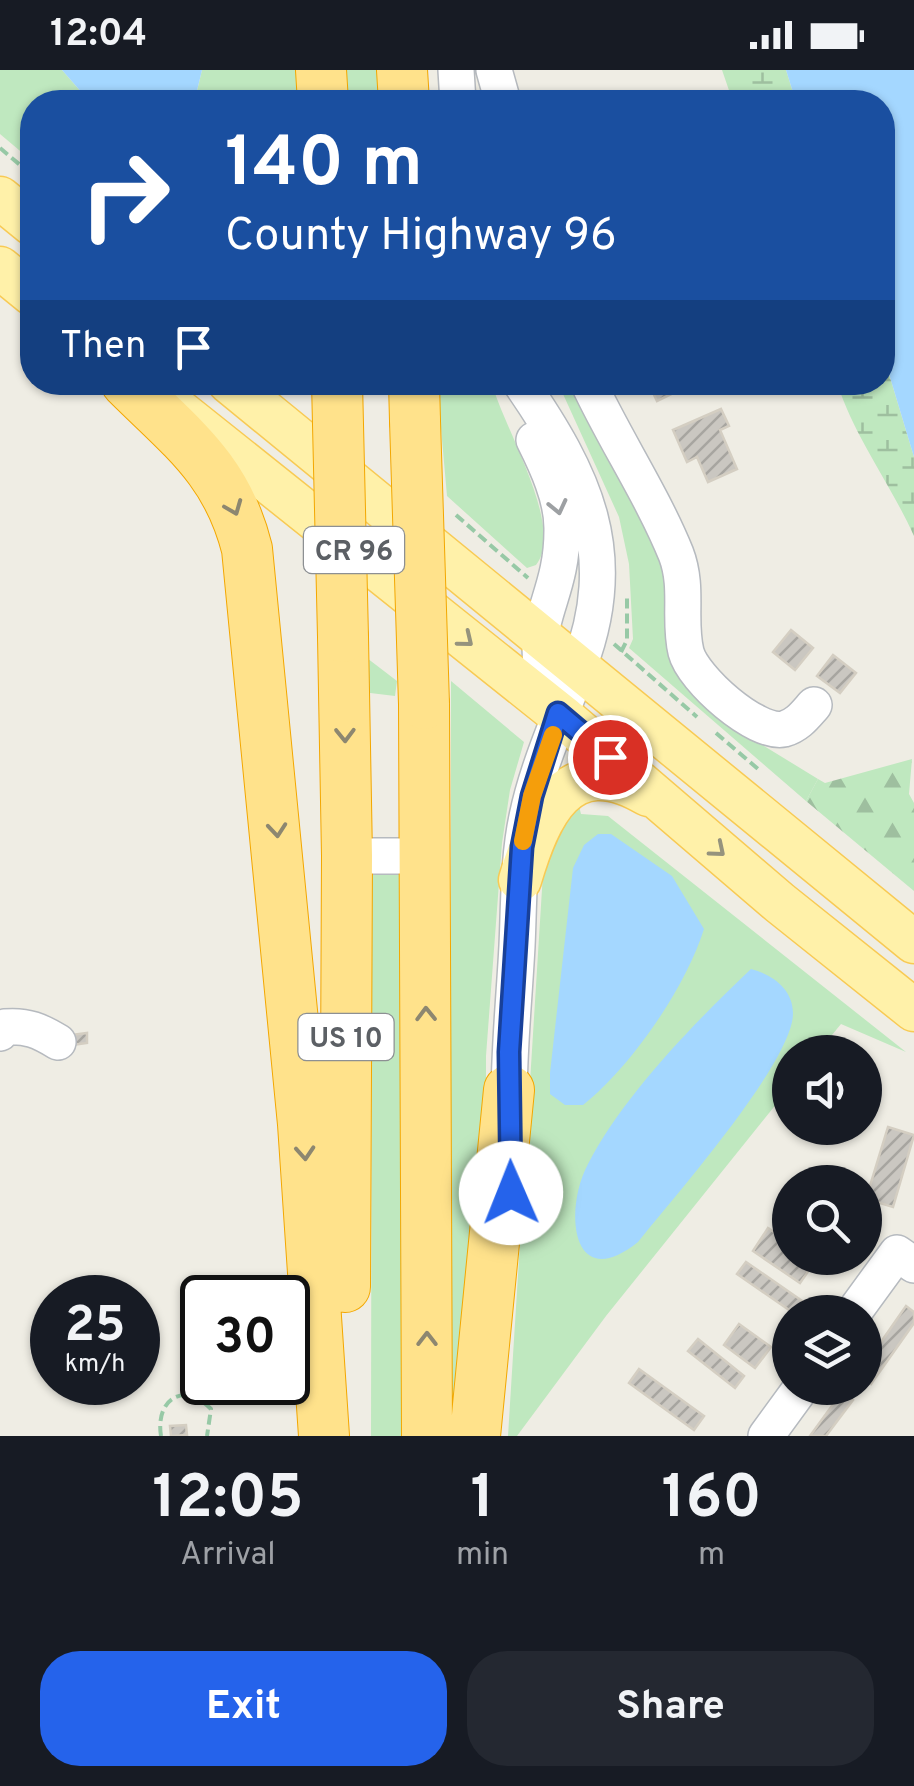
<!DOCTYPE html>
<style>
:root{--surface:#171b24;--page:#242831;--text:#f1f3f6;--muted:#9ea1a6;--accent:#2563eb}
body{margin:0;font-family:Overpass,sans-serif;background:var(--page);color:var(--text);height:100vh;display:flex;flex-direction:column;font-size:38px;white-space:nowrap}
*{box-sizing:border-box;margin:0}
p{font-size:32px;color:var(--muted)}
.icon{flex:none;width:55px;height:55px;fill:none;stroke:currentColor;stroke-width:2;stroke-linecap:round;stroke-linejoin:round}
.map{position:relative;height:1366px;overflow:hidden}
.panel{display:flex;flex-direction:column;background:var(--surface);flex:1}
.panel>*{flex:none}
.banner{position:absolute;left:20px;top:20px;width:875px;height:305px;border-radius:40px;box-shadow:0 2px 8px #0004;background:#1a4fa0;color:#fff;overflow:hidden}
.tools{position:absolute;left:772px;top:965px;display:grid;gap:20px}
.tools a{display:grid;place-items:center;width:110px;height:110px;border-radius:50%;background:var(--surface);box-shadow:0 2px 8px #0004;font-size:50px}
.speed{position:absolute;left:30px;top:1205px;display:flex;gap:20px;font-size:50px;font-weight:700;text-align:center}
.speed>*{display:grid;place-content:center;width:130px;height:130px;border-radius:50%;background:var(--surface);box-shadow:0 2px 8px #0004;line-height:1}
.speed small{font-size:25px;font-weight:400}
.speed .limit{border:5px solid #111;border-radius:15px;background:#fff;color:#111}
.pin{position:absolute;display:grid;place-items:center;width:85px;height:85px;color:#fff;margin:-42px;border:5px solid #fff;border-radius:50%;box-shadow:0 2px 10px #0007}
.me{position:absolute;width:110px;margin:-55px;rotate:359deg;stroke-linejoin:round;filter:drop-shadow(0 0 8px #0008)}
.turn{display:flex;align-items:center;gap:35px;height:210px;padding:0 40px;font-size:45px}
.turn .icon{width:130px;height:130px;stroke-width:2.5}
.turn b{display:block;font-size:70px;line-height:85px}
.then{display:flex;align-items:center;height:95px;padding:0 40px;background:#0003;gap:20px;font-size:38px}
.eta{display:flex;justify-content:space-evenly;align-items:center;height:170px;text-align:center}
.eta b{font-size:60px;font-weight:700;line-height:70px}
.button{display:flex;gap:20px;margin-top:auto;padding:20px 40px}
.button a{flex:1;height:115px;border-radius:40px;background:var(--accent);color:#fff;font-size:40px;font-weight:700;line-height:115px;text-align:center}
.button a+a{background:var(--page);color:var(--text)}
.status{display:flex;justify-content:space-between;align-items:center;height:70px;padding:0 50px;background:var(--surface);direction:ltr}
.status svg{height:28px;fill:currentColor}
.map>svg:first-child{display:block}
.green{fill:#bfe8bf;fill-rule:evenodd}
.forest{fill:url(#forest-firs)}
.wetland{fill:url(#wetland-marsh)}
.water{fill:#a4d7ff}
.building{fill:url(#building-hatch);stroke:#d4cec2;stroke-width:2.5}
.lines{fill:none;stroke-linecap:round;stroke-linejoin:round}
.minor-casing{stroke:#b6babf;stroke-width:38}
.major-casing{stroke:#f8ca54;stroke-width:45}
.highway-casing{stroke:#f3a700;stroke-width:52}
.path{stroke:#97c9a6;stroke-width:4;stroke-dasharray:10 5;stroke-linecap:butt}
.minor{stroke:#fff;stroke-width:35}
.major{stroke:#fff1a9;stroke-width:42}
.highway{stroke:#ffe28b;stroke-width:50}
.highway-bridge-casing{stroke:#f3a700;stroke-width:52;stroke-linecap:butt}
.highway-bridge{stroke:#ffe28b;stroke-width:50}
.oneway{stroke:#9da0a3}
.oneway2{stroke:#8d8770}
.oneway3{stroke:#95937d}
.route-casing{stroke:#184099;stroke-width:25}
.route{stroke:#2563eb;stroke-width:18}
.slow{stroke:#f59e0b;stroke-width:18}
.labels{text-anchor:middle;stroke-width:10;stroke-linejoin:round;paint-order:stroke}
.shield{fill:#fff;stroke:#8d9093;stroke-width:2.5}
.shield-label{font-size:28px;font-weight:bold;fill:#5c6065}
</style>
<div class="status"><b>12:04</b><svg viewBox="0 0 49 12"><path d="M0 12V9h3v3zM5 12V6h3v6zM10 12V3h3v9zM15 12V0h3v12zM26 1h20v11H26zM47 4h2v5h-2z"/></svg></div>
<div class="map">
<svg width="914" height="1366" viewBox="0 0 914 1366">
<defs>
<pattern id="forest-firs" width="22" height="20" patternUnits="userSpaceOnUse" patternTransform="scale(2.5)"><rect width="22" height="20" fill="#bfe8bf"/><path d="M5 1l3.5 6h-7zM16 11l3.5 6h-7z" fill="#9ebf9f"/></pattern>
<pattern id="wetland-marsh" width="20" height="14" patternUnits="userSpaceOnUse" patternTransform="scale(2.5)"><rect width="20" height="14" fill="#bfe8bf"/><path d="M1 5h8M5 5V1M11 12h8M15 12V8" fill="none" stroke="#9ebf9f"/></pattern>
<pattern id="building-hatch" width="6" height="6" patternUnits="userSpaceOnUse" patternTransform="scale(2.5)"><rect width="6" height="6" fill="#cac7c1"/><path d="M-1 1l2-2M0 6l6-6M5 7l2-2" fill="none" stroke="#a7a5a0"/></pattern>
</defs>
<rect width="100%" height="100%" fill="#efede4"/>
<path class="green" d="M0 0H62L90 32H32V91L0 64Z
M202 0H297L298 32H189L195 29Z
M345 0H379L381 32H346Z
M437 313H492C502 355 566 458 536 495L527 498 447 426Z
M558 313H572L652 465 676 532 756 671 818 709 806 731 629 578 633 569 629 494 619 447Z
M363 585 397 611 395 626 362 622Z
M451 611 524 672 510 720 502 773 486 986V1108L451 1366Z
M579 736 581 744 608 746 906 982 841 954 818 982H790V1017L606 1246 517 1366H508L543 803 550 765ZM754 1022 731 1051 578 1118Z
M372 795H402L405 1366H371Z"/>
<path class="forest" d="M912 689 909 724 914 733V821L806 731 818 709 825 713Z"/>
<path class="wetland" d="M722 0H786L796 32H733Z
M883 284 914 387V466C890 413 855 368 837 313L882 312Z"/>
<path class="water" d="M62 0H202L195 29 189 32H90Z
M786 0H914V387L883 284 882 32H796Z
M598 764H611L672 806 704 859C686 917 631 997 583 1035H565L550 1024V1003L573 798 584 775Z
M751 899C775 905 798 923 792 952 780 1006 676 1125 638 1172 572 1225 563 1141 588 1094 623 1026 695 952 751 899Z"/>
<path class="building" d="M648 312H684L686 317 657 331Z
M721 339 729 356 720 360 737 399 708 412 697 387 687 392 673 360Z
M791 560 813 578 795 600 773 582Z
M833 585 856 603 840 623 817 606Z
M87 963V973L72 975 71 965Z
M888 1057 914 1065 893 1137 866 1129Z
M768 1158 790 1173V1188L816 1190 800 1213 753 1181Z
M746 1192 808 1235 803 1242H792L737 1204Z
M906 1236 914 1242V1253L871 1314 865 1310V1295Z
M739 1254 771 1277 755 1298 724 1275Z
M698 1269 744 1306 735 1318 688 1281Z
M639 1299 704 1346 694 1360 629 1313Z
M842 1322 853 1330 826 1366H810Z
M186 1355 187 1365 171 1366 170 1356Z"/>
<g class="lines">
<defs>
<path id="minor" d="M456 0 458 32
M494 0 503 32
M588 312C615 370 652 425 676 484 689 518 678 549 686 582 693 609 756 665 784 659 798 655 805 645 814 635
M534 370C547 396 562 428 562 458 563 540 515 556 558 643
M347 786H425
M0 963 5 957C27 955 40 961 58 972
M509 1044C508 988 514 933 517 876 519 834 518 789 527 747 538 694 561 646 579 596 622 483 585 406 520 312
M854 1242 897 1183 914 1195
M766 1366 801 1318"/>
<path id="major" d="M0 128 32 154
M0 198 32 224
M229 312 914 872
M178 340 564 648 780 833 914 940
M520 810C539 746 567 677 648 725"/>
<path id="highway" d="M321 0 323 32
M402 0 404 32
M126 312C182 368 227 399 247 479L303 1054 324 1366
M414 312 415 351
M343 567 347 786 345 1217
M424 634 427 1366
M475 1366 509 1020"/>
</defs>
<use href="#minor" class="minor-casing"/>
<use href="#major" class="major-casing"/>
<use href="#highway" class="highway-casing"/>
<path class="path" d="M0 78 32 105
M456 445 528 508
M614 574 697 647
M621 582 627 570V528
M716 663 758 699
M161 1366C155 1329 184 1311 211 1339L207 1366"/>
<use href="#minor" class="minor"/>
<use href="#major" class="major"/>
<use href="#highway" class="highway"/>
<defs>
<path id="highway-bridge" d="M337 312 343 567
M415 351 424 634"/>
</defs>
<use href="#highway-bridge" class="highway-bridge-casing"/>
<use href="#highway-bridge" class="highway-bridge"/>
</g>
<defs><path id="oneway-chevron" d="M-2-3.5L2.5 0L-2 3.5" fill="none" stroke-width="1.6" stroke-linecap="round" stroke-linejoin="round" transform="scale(2.5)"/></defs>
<use class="oneway" href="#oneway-chevron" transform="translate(558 437) rotate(77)"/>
<g class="oneway2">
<use href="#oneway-chevron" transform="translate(234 438) rotate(68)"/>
<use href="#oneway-chevron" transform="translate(345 665) rotate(89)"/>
<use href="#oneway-chevron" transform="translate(277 760) rotate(85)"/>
<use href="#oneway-chevron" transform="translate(426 944) rotate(-91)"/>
<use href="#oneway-chevron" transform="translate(305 1083) rotate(86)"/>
<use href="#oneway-chevron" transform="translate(427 1269) rotate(-90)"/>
</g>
<g class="oneway3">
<use href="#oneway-chevron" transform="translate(466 570) rotate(39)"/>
<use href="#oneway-chevron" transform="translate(718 780) rotate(40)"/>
</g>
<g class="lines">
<defs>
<path id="route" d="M511 1123 509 982 522 777 532 726 558 643 610 687"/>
</defs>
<use href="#route" class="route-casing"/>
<use href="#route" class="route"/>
<path class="slow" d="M523 771 532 726 553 665"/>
</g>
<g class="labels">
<g class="shield">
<rect x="304" y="457" width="100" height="46" rx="8"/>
<rect x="298.5" y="944" width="95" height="46" rx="8"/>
</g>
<g class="shield-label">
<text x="354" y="490">CR 96</text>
<text x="346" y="977">US 10</text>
</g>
</g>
</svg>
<div class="tools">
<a><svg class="icon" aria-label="sound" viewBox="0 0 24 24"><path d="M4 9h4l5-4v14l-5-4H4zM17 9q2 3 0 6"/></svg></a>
<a><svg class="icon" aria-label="search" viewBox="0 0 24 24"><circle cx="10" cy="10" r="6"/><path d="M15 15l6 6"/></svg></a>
<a><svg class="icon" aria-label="layers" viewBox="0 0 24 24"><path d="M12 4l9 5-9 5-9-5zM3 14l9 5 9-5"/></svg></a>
</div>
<div class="speed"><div>25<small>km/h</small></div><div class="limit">30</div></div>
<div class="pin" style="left:610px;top:687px;background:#d93025"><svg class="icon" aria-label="arrive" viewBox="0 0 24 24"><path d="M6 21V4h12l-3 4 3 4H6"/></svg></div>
<svg class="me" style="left:511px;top:1123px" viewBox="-20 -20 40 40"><circle r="19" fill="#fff"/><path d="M0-13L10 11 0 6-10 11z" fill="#2563eb"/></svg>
<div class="banner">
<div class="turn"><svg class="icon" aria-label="right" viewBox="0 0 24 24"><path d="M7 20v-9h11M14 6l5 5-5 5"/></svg><div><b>140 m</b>County Highway 96</div></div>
<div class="then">Then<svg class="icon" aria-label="arrive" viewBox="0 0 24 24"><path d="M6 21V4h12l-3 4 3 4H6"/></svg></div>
</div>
</div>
<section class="panel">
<div class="eta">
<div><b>12:05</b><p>Arrival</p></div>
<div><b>1</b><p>min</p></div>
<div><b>160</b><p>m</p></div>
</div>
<div class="button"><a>Exit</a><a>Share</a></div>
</section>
